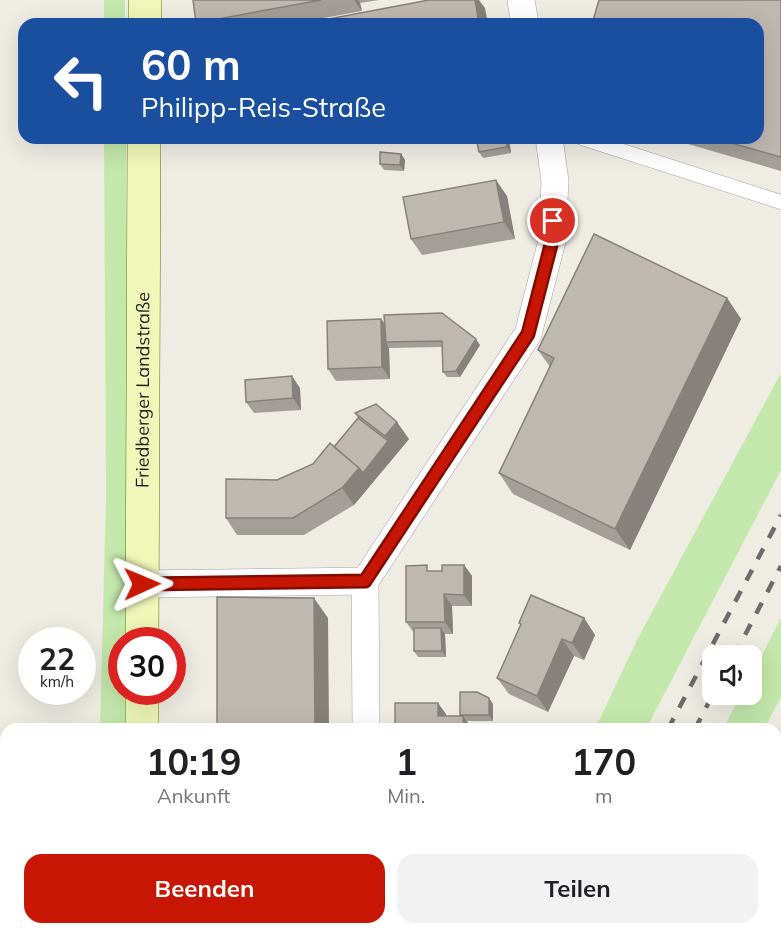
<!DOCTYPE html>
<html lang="de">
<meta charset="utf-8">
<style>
:root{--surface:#fff;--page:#f2f2f2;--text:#202124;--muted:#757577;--accent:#c81604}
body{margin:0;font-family:Mulish,sans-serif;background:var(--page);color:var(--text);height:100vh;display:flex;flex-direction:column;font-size:22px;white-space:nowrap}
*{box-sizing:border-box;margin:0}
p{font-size:20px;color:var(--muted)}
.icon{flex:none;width:33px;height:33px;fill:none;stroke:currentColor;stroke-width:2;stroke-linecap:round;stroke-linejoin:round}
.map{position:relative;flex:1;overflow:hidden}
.side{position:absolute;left:0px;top:723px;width:782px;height:212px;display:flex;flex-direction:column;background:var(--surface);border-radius:18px 18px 0 0;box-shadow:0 6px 24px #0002}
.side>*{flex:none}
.guide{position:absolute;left:18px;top:18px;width:746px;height:126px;border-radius:18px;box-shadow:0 6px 24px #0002;background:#1a4fa0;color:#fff;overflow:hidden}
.fabs{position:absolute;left:702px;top:645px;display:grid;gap:12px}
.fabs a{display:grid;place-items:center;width:60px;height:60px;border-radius:12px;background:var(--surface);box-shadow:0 6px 24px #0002;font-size:30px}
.speed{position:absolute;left:18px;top:627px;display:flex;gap:12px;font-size:30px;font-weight:700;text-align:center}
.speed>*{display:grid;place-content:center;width:78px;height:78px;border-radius:50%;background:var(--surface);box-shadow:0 6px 24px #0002;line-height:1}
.speed small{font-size:15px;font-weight:400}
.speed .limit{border:9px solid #d22;background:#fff;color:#111}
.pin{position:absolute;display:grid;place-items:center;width:51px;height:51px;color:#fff;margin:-26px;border:3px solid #fff;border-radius:50%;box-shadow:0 2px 6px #0007}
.me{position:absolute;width:66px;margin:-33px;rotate:89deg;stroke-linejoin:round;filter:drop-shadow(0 0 4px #0008)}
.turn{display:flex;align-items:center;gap:21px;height:126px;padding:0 24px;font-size:27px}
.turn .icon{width:78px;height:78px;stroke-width:2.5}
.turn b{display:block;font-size:42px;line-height:51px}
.eta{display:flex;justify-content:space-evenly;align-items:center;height:102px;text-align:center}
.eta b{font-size:36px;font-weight:700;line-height:42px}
.primary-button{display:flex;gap:12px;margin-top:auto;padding:12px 24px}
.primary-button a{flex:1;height:69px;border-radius:18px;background:var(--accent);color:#fff;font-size:24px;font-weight:700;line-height:69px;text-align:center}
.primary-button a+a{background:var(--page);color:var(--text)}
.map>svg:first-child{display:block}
.grass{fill:#c3e8ab}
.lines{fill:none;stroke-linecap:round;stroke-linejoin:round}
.service-casing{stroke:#a5a5a5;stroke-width:15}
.minor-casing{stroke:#a5a5a5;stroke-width:28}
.secondary-casing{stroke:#5e7307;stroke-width:34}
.service{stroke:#fff;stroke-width:14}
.minor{stroke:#fff;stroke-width:27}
.secondary{stroke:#eff8b9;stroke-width:33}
.rail{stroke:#6c6c6c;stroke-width:4.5;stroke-dasharray:12 12;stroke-linecap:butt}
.wall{fill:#a49e98}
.shaded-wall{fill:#86817c}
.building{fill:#bfb8b1;stroke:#86817c;stroke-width:1.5}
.route-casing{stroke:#820e03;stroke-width:15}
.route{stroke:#c81604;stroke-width:10}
.labels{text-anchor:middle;stroke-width:4.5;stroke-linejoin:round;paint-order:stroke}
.street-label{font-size:18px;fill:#1e1e1e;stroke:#fff}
</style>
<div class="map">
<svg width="781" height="934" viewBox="0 0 781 934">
<rect width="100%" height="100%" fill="#efece4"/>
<path class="grass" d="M104 0H125V24H104Z
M104 138H126L127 640H122V692H127V729H100L106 497Z
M781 373V470L646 729H595L637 640Z
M781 618V697L764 729H723L741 695 752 694V675Z
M492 929V928L547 929 544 934H490Z"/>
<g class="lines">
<defs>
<path id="service" d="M582 138 781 202"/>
<path id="minor" d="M521 0 525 24
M365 581 366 729
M142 584 365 581 528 334 552 241 555 181 549 138"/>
<g id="secondary">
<path d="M145 24V0"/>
<path id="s1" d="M142 640 144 138"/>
<path d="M142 729V692"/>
<path d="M141 934V928"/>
</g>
</defs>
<use href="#service" class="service-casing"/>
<use href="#minor" class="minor-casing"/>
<use href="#secondary" class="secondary-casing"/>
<use href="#service" class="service"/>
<use href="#minor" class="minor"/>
<use href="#secondary" class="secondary"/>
<path class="rail" d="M734 656 781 566
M668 729 781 515
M695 729 713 694
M561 934 564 928
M586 934 589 928"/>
</g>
<path class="wall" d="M193 0H379L360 3 362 11 291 24H197Z
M781 0V171L667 138H758Z
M476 138H508L511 153 483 158 479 152Z
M401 154 405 160 404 171 384 170 380 164Z
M507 196 515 239 422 255 411 239Z
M727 298 741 319 630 550 513 494 499 473 550 367 538 350Z
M381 319 385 324 480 345 460 377H447L443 372 442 347 389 348 390 379 336 381 328 369Z
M300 388 301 410 254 413 246 402Z
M355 413 409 439 354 505 304 535H237L226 518 277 480 313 464 334 447 358 418Z
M464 565 472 576V606H452L453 634H445L446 657H418L414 651V633L406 622 431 571H442Z
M584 618 595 635 584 660 574 656 548 712 509 694 497 678 521 626 519 623Z
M493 704V721H467L471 728 395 729 446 714V716H460Z"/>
<path class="shaded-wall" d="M354 0H358L360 3 362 11Z
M475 0H479L485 8 488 24H479Z
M506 138 509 139 511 153 507 147Z
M401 154 405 160 404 171 400 165Z
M496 180 507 196 515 239 504 222Z
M727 298 741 319 630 550 615 529Z
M381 319 389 330 386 342 389 348 390 379 382 367Z
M476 339 480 345 460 377 456 371Z
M292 376 300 388 301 410 293 398Z
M397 422 409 439 354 505 342 488 359 468 388 441 385 436Z
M464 565 472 576V606L464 595Z
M444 594 452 606 453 634 445 622Z
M314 598 328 618 329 729H315Z
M584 618 595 635 584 660 572 643Z
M441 628 445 634 446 657 442 651Z
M562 639 574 656 548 712 537 696Z
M489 698 493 704V721L489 715Z
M438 703 446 714V728L438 716Z
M463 716 471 728V729H464Z
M445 928H462L460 934H442Z"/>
<path class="building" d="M193 0H321L196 23Z
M429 0H475L479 24H302Z
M599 0H781V157L713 138H758V24H592Z
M476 138H506L507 147 479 152Z
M380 152 401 154 400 165 380 164Z
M496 180 504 222 411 239 403 197Z
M594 234 727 298 615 529 499 473 554 358 538 350Z
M442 313 476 339 456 371 443 372 442 341 386 342 384 315Z
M381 319 382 367 328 369 327 321Z
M292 376 293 398 246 402 245 380Z
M376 404 397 422 385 436 355 413Z
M358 418 388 441 363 473 359 468 334 447Z
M330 443 359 468 342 488 293 518H226V479L277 480 313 464Z
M427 565V571H442V565H464V595L444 594 445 622H406V566Z
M531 595 584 618 572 643 562 639 537 696 497 678 521 624 519 623Z
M217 597 314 598 315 729H217Z
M414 628H441L442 651H414Z
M460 692H477L489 698V715H460Z
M395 703H438V716H463L464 729H395Z
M260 928H445L442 934H260Z"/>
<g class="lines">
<defs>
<path id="route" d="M142 584 365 581 528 334 552 241 553 221"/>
</defs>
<use href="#route" class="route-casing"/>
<use href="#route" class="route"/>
</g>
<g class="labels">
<g class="street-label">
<text dy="6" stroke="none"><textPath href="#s1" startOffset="250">Friedberger Landstraße</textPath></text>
</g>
</g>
</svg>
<div class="fabs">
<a><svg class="icon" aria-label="sound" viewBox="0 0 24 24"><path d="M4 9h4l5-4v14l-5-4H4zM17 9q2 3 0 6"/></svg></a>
</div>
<div class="speed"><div>22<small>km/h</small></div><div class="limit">30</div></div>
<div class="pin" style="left:553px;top:221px;background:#d93025"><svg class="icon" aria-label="arrive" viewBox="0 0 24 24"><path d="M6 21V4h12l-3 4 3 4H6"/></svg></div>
<svg class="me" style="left:142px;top:584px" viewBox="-20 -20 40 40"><path d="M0-17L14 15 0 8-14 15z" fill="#c81604" stroke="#fff" stroke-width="4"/></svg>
<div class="guide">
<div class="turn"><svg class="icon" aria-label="left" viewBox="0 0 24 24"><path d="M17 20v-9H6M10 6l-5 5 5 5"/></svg><div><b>60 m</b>Philipp-Reis-Straße</div></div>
</div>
<section class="side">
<div class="eta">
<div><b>10:19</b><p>Ankunft</p></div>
<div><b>1</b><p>Min.</p></div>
<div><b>170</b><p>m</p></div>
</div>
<div class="primary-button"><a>Beenden</a><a>Teilen</a></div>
</section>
</div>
